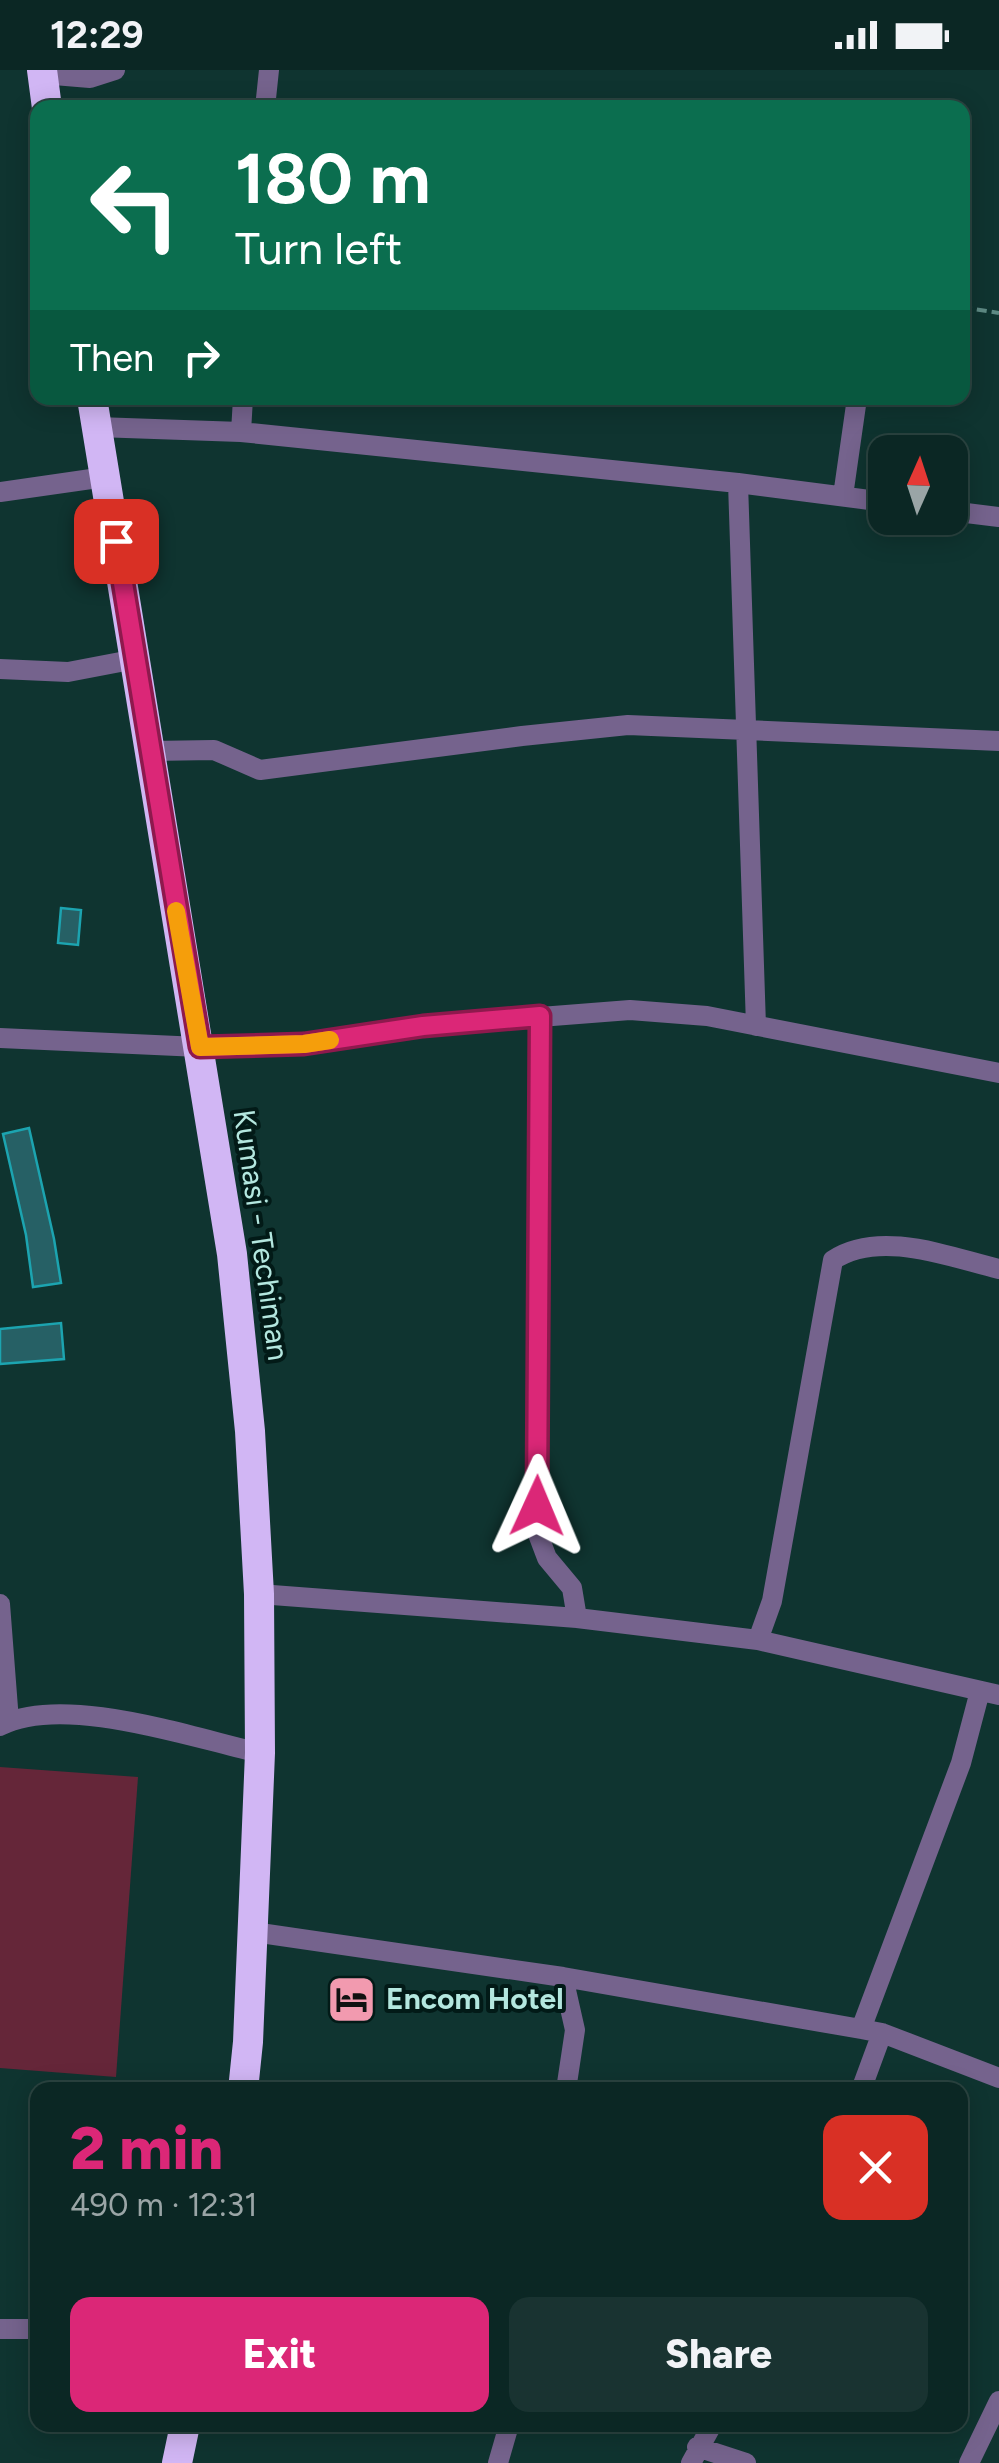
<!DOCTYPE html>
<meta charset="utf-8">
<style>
:root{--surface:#0b2724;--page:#193331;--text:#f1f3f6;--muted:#9aa5a6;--line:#2b4441;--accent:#db2777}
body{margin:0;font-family:Figtree,sans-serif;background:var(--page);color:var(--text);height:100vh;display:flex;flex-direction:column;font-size:38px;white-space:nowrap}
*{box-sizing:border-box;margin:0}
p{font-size:32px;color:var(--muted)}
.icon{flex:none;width:55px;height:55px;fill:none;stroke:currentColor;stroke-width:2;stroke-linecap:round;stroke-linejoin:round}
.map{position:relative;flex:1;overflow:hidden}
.drawer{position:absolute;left:30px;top:2012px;width:938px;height:350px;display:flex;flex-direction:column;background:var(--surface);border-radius:20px;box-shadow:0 5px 25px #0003,0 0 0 2px var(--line)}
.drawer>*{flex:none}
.hud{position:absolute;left:30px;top:30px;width:940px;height:305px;border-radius:20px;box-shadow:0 5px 25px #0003,0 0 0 2px var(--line);background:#0b6e4f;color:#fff;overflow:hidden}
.needle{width:65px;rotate:3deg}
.buttons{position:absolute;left:868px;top:365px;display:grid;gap:20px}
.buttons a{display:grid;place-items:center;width:100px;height:100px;border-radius:20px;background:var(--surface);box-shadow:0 5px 25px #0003,0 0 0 2px var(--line);font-size:50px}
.pin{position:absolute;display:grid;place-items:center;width:85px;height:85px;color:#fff;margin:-42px;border-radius:20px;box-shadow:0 5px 15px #0006}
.me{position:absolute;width:110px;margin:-55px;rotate:1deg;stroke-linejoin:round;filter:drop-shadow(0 0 8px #0008)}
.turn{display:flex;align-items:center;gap:35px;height:210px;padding:0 40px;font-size:45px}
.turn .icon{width:130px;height:130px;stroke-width:2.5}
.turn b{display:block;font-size:70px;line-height:85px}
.then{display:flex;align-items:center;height:95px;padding:0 40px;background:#0003;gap:20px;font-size:38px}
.round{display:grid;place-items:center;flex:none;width:105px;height:105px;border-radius:20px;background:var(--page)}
.headline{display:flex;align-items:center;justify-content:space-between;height:170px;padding:0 40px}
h1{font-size:60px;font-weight:800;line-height:75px;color:var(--accent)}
.button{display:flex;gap:20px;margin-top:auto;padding:20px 40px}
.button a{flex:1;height:115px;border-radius:20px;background:var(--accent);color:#fff;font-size:40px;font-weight:800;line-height:115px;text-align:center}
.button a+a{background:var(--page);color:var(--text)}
.status{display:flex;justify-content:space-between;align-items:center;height:70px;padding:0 50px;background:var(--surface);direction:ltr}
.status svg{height:28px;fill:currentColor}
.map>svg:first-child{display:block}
.green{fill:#652639}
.building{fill:#266065;stroke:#1ca4b0;stroke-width:2.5}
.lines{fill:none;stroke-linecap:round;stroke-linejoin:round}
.path{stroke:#5e8a84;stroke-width:4;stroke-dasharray:10 5;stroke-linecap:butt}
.minor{stroke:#75638d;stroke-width:20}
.highway{stroke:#d1b6f4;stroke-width:30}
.route-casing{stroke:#8e194d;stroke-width:25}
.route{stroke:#db2777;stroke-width:18}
.slow{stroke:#f59e0b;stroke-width:18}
.labels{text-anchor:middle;stroke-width:8;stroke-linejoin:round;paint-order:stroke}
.street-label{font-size:30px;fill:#b4e7df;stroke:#021a17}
.poi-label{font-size:30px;font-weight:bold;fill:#b4e7df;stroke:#021a17;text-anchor:start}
</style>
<div class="status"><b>12:29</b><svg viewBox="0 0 49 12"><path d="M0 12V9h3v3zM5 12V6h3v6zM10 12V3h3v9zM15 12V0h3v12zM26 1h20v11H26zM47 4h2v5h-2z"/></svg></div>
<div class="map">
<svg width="999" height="2393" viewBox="0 0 999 2393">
<rect width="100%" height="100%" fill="#0f3430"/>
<path class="green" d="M0 1697 138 1707 116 2007 0 1998Z"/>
<path class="building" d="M61 838 81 840 78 875 58 873Z
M29 1058 54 1169 61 1213 33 1217 26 1165 3 1064Z
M61 1253 64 1289 0 1294V1259Z"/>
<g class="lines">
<path class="path" d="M962 237 999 243"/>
<path class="minor" d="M42 4 90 8 115 0
M265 38 269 0
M97 357 241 362 738 413 885 432
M241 362 243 328
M738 413 756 956
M0 422 105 407
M843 426 857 328
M950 441 999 447
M0 599 68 602 136 589
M151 681 214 680 260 700 522 666 628 655 999 671
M539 946 536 1459 547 1488 572 1518 577 1548
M0 968 199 977 304 975 423 956 630 940 707 946 999 1003
M259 1524 577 1548 758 1570 999 1625
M0 1534 9 1651
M758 1570 772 1531 833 1190C880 1159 949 1187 999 1199
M0 1656C63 1623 193 1668 260 1683
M253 1862 563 1907 861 1959 882 1963 999 2008
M563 1907 575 1960 566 2020
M861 1959 961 1693 980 1621
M861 2020 882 1963
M0 2259H38
M697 2377 746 2393
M498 2393 509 2355
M691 2393 712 2355
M969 2393 999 2331"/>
<path class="highway" d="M42 0 47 38
M92 328 232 1184 250 1361 259 1524 260 1683 248 1972 243 2020
M177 2393 185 2355"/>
</g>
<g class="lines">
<defs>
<path id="route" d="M116 471 200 977 304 974 423 956 540 946 537 1436"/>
</defs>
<use href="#route" class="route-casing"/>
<use href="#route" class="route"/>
<path class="slow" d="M176 841 200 977 304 974 330 970"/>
</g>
<defs>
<symbol id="hotel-square" viewBox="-11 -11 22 22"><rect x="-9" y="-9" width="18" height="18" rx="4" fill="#f29aaf" stroke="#021a17"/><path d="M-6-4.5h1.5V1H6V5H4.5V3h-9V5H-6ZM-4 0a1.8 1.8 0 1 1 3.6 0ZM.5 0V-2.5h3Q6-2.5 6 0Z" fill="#111"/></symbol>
</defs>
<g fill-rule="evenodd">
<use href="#hotel-square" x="324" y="1902" width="55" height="55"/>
</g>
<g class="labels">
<g class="street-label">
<text transform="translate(261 1165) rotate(82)" y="10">Kumasi - Techiman</text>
</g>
<g class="poi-label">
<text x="386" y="1939">Encom Hotel</text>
</g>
</g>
</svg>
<div class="buttons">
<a><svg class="needle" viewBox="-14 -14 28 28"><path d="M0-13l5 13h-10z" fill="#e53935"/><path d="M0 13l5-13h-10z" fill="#9aa5a6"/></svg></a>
</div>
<div class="pin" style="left:116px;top:471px;background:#d93025"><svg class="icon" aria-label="arrive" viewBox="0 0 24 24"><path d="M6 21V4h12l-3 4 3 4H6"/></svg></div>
<svg class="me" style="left:537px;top:1436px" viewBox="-20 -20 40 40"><path d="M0-17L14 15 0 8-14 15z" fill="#db2777" stroke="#fff" stroke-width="4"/></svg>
<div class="hud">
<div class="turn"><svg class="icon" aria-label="left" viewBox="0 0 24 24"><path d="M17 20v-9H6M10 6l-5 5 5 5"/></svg><div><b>180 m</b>Turn left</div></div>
<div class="then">Then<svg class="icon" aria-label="right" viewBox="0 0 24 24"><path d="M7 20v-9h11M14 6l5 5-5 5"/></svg></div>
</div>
<section class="drawer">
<div class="headline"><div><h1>2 min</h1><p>490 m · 12:31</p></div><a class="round" style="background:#d93025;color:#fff"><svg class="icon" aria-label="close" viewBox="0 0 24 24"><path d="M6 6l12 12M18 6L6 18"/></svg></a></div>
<div class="button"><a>Exit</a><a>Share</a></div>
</section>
</div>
